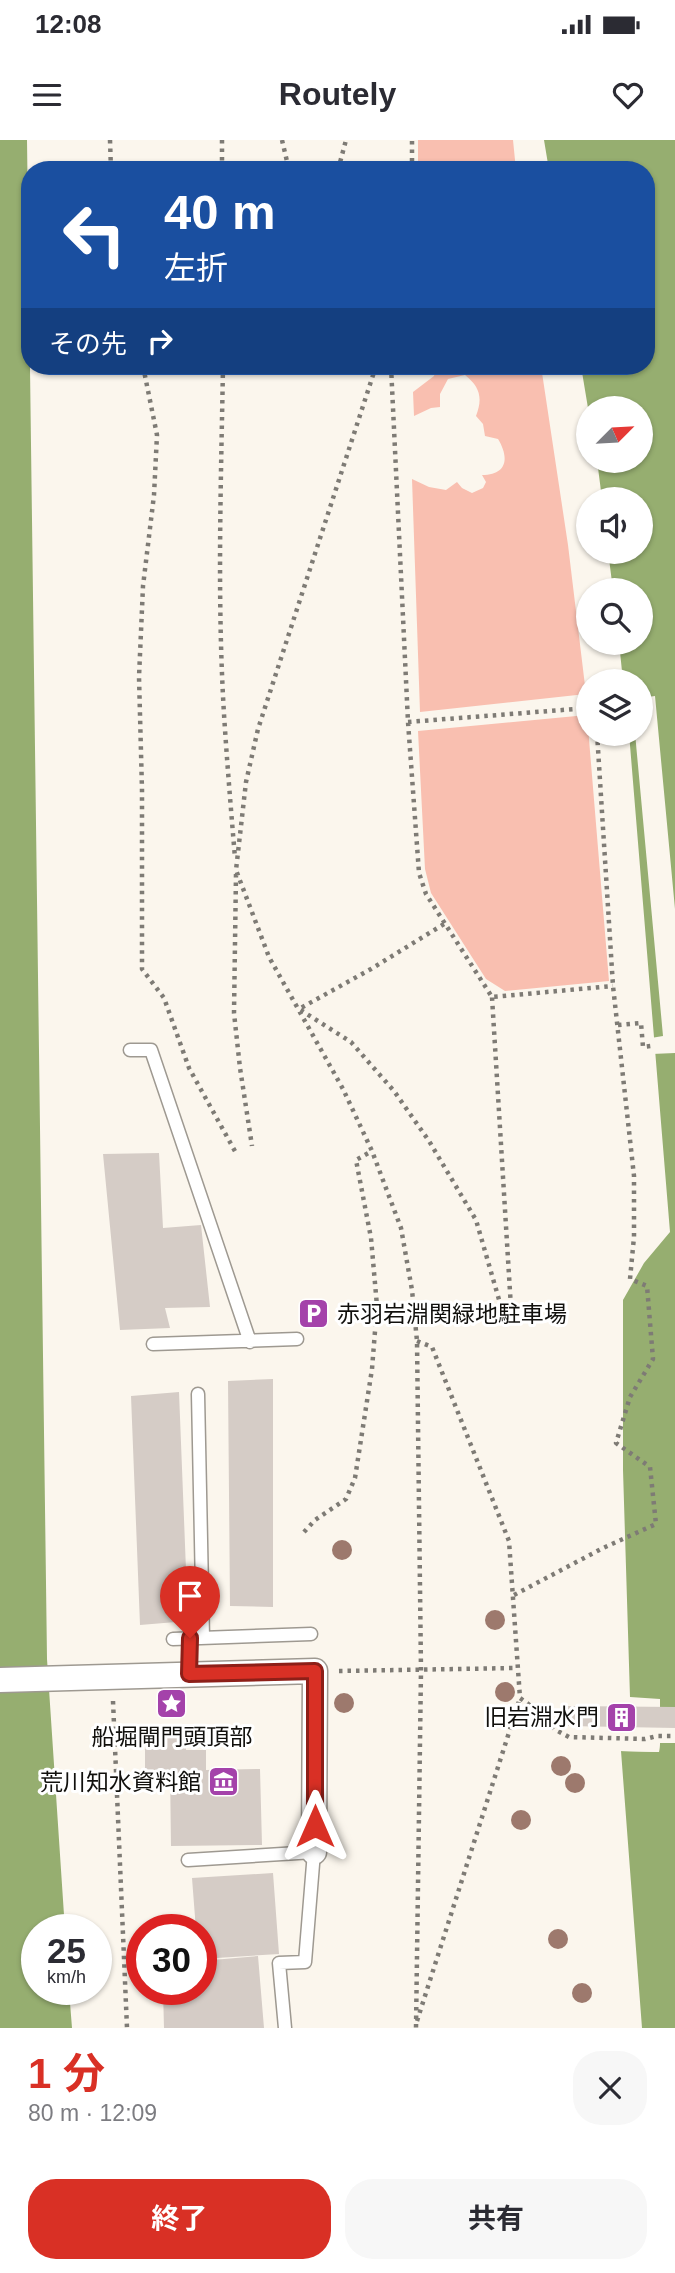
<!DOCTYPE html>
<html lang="ja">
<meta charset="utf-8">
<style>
:root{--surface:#fff;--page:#f7f7f7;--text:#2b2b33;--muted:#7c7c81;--accent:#d93025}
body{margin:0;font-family:Helvetica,"Noto Sans JP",sans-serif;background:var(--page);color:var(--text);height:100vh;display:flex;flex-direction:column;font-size:26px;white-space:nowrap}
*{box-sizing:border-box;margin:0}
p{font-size:23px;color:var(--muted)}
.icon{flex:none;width:38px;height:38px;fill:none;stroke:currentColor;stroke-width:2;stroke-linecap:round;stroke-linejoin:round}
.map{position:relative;height:1888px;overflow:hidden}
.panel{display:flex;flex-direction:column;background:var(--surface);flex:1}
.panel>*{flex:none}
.banner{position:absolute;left:21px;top:21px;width:634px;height:214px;border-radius:28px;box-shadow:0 2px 5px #0004;background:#1a4fa0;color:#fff;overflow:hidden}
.needle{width:46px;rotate:66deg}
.buttons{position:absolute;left:576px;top:256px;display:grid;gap:14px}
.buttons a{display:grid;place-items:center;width:77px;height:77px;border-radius:50%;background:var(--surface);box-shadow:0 2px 5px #0004;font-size:35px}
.speed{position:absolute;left:21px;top:1774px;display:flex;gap:14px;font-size:35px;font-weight:700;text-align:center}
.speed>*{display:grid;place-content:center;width:91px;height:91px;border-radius:50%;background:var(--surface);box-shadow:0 2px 5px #0004;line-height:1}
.speed small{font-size:18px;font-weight:400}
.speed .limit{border:10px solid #d22;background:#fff;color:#111}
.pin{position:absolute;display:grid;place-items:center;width:60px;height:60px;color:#fff;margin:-72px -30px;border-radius:50% 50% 50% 0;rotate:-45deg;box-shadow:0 0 7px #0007}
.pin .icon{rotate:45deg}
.me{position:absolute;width:77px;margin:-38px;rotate:0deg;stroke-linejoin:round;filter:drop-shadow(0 0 5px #0008)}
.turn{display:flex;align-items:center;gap:24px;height:147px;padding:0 28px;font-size:32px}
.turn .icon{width:91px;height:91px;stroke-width:2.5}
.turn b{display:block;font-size:49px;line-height:60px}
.then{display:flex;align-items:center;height:66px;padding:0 28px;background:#0003;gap:14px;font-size:26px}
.round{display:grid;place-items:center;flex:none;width:74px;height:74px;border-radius:28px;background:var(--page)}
.head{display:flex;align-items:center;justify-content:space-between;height:119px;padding:0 28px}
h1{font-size:42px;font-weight:700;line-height:52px;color:var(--accent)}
.cta{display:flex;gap:14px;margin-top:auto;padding:14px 28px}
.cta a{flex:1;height:80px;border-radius:28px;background:var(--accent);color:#fff;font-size:28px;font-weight:700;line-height:80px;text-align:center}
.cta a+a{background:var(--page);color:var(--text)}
.status{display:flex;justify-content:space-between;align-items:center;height:49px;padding:0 35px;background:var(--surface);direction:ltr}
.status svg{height:19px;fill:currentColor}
header{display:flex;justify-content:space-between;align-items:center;height:91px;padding:0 28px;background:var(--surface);font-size:32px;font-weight:700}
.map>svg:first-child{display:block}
.green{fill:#f9bfb0}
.water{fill:#96ae70}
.pier{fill:#fbf6ed}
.building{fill:#d5ccc6}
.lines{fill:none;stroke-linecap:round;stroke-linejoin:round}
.lane-casing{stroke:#9e9991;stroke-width:15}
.street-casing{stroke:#9e9991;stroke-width:27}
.path{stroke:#7e7b75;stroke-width:4.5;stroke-dasharray:3.5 5;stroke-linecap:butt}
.lane{stroke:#fff;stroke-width:12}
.street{stroke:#fff;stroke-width:24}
.tree{fill:#9d796d}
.route-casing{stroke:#8d1f18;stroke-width:18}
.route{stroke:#d93025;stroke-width:12}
.labels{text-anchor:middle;stroke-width:6;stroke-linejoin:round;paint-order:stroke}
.poi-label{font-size:23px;fill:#11100d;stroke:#fff;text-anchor:end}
</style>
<div class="status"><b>12:08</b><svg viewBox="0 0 49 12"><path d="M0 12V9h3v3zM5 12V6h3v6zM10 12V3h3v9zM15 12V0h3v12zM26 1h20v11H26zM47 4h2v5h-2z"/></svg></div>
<header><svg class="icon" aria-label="menu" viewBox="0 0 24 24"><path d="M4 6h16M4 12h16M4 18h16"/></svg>Routely<svg class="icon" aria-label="heart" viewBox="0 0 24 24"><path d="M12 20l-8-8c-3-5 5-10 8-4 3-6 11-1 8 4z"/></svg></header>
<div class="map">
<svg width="675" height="1888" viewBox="0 0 675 1888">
<rect width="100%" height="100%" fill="#fbf6ed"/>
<path class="green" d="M418 0H513L516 30H418Z
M437 226H541L568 405 586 554 420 572 412 339 429 347 446 350 457 342 462 348 472 353 483 348 486 342 482 335C508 335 509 317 498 299L485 296 483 284 476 276C483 258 480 247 465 235L448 239 440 254V267L431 268 414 276 413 252 434 236Z
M587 575 609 841 505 851 486 839 431 753 425 729 418 591Z"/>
<path class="water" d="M0 0H27L47 1519 65 1790H37V1850H69L72 1888H0Z
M544 0H675V1567H660V1559L630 1557 623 1330V1160L644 1123 670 1092 629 593H640V541H623L619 502H640V450H613L608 411H640V359H602L597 320H640V268H588L581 226H646V30H549Z
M675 1588V1888H642L621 1611 659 1612 660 1603Z"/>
<path class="pier" d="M655 556 675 769V913L652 914 651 898 663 896 635 593H640L641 558Z
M659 1588H675V1603H660L659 1612 618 1611 621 1608H656Z"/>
<path class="building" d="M159 1013 163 1088 201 1085 210 1167 165 1168 170 1188 120 1190 103 1014Z
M273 1239V1467L230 1466 228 1241Z
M179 1252 188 1481 140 1485 131 1256Z
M568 1566 675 1567V1588L568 1586Z
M186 1588V1610H206V1630L260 1629 262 1705 171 1706 170 1630H145V1589Z
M273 1733 279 1814 201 1819V1790H196L192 1738Z
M258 1816 264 1888H164L163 1850H201V1821Z"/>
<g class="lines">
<defs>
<path id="lane" d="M130 910H151L250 1202
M153 1204 297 1199
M198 1254 203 1498
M173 1499 311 1494
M189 1534 190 1498
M188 1720 314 1712 305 1822 279 1823 285 1888"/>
<path id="street" d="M0 1540 315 1531 314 1712"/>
</defs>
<use href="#lane" class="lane-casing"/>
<use href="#street" class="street-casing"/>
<path class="path" d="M110 0 111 30
M222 0V30
M282 0 289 30
M338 30 346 0
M412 30V0
M143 226 157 295 154 355 143 446 139 537 142 650V829L164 858 189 928 236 1013
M223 226C221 342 217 458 224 574 227 622 231 670 235 718
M376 226 258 589 246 642 236 730 269 817 343 949 372 1011 401 1088 412 1150 417 1201 421 1530 416 1888
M391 226 408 582 419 733 426 754 492 857 613 846
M408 582 588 568
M236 734 234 873 240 928 252 1006
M444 784 371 829 299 869 351 902 394 951 429 1001 476 1080 502 1170 511 1168 492 857
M618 885 641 883 643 907 651 906
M417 1201 432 1207 509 1401 520 1558 542 1574 554 1589 569 1597 645 1599 657 1596H675
M304 1392 315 1380 346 1359 355 1338 372 1229 377 1166 371 1098 356 1020 372 1011
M514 1455 603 1408 656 1384 650 1327 616 1303 630 1257 653 1219 647 1146 630 1139 634 1097V1036L613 846 597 593
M339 1531 516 1528
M113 1561 127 1888
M417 1881 520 1558"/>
<use href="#lane" class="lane"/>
<use href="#street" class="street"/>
</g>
<g class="tree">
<circle cx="342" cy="1410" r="10"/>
<circle cx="495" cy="1480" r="10"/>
<circle cx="505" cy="1552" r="10"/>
<circle cx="344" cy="1563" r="10"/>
<circle cx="561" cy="1626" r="10"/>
<circle cx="575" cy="1643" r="10"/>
<circle cx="521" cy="1680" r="10"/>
<circle cx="558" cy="1799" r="10"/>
<circle cx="582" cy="1853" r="10"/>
</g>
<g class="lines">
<defs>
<path id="route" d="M190 1498 189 1534 315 1531V1686"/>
</defs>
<use href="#route" class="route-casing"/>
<use href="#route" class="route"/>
</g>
<defs>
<symbol id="parking-square" viewBox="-11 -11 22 22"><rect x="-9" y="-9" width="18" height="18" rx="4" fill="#a442aa" stroke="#fff"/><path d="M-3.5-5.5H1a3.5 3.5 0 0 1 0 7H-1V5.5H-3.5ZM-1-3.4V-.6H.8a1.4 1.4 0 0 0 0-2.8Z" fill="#fff"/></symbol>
<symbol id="sight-square" viewBox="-11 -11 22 22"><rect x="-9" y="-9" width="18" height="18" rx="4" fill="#a442aa" stroke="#fff"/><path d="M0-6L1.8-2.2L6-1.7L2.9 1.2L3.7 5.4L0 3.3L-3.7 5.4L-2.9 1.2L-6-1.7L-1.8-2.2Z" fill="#fff"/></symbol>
<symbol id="building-square" viewBox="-11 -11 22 22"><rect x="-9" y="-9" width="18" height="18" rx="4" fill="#a442aa" stroke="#fff"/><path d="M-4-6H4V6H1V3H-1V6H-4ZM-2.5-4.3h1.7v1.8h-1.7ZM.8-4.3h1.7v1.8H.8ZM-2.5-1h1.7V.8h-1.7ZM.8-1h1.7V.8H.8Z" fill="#fff"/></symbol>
<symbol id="museum-square" viewBox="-11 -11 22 22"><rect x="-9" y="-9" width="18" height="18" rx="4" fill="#a442aa" stroke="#fff"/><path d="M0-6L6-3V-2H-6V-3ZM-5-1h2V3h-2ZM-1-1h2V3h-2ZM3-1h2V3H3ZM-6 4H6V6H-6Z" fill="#fff"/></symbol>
</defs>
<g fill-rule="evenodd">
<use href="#parking-square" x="296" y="1156" width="35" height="35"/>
<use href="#sight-square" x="154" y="1546" width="35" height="35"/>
<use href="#building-square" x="604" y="1560" width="35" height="35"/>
<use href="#museum-square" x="206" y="1624" width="35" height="35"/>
</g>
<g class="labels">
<g class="poi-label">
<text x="337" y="1182" text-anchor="start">赤羽岩淵関緑地駐車場</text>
<text x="599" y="1585">旧岩淵水門</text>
<text x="172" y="1605" text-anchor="middle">船堀閘門頭頂部</text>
<text x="201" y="1650">荒川知水資料館</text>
</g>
</g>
</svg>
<div class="buttons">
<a><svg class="needle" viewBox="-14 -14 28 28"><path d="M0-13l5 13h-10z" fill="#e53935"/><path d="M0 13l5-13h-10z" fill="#7c7c81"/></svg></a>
<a><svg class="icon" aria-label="sound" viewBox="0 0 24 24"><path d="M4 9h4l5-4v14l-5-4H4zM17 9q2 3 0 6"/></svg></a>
<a><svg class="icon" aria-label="search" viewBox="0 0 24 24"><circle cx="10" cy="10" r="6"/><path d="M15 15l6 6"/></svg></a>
<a><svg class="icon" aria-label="layers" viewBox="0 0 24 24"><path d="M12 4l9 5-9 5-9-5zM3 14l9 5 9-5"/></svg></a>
</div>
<div class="speed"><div>25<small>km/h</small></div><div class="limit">30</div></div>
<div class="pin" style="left:190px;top:1498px;background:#d93025"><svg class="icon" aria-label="arrive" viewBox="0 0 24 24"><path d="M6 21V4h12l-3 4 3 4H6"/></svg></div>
<svg class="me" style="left:315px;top:1686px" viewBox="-20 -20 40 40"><path d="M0-17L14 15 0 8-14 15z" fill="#d93025" stroke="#fff" stroke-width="4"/></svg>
<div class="banner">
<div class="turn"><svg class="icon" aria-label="left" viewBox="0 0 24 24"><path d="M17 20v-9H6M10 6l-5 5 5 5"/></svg><div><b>40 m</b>左折</div></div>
<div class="then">その先<svg class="icon" aria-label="right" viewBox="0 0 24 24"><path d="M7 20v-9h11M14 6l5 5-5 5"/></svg></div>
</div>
</div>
<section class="panel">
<div class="head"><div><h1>1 分</h1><p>80 m · 12:09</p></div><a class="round"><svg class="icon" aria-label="close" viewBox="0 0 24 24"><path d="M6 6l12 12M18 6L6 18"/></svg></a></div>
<div class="cta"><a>終了</a><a>共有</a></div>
</section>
